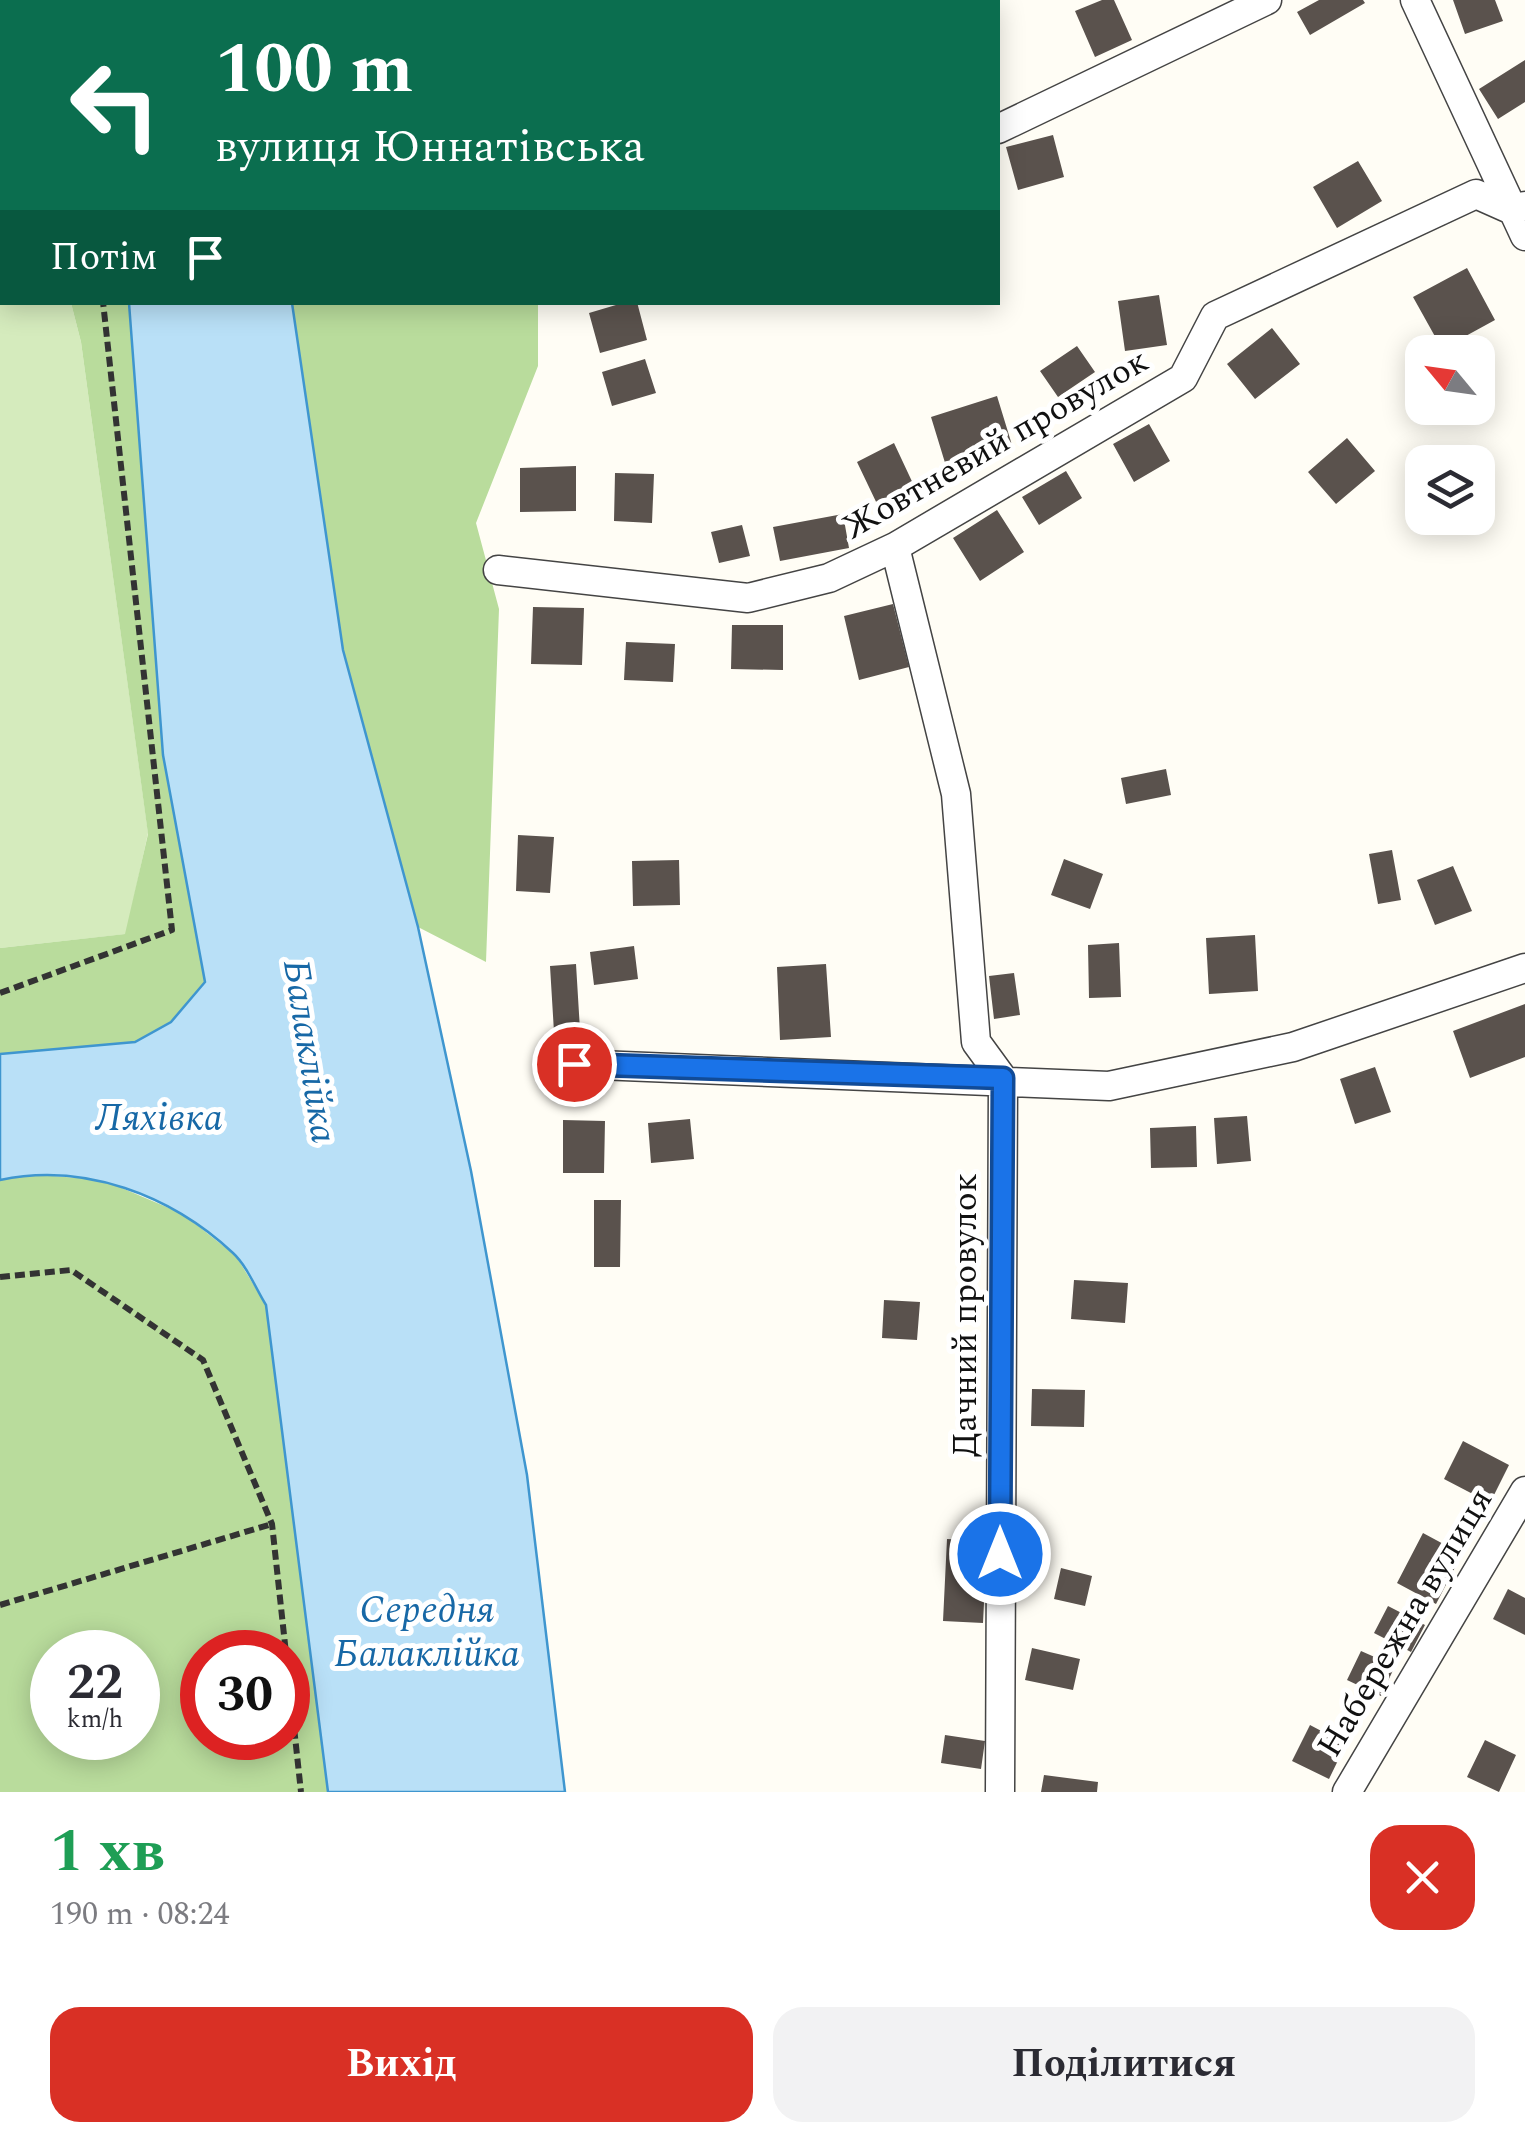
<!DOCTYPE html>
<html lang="uk">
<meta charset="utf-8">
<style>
:root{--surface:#fff;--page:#f2f2f3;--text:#2b2b33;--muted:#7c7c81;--accent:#d93025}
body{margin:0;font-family:Spectral,serif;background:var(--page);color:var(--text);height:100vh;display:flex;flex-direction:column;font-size:38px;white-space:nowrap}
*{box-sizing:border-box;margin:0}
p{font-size:32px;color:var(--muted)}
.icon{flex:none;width:55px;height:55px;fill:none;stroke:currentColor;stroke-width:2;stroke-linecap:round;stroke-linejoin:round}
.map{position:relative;height:1792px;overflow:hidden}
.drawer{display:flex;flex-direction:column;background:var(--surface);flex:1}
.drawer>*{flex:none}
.guide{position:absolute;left:0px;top:0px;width:1000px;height:305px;box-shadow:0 5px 25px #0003;background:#0b6e4f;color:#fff;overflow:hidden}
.needle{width:65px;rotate:299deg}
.tools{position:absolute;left:1405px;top:335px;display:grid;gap:20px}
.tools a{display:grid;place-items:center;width:90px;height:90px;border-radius:20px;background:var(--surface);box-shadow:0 5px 25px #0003;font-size:50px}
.speed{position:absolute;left:30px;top:1630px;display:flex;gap:20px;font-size:50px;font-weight:700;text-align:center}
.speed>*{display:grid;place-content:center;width:130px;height:130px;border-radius:50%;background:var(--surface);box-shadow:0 5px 25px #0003;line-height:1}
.speed small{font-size:25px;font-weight:400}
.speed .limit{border:15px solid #d22;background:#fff;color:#111}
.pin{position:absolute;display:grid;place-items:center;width:85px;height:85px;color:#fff;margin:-42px;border:5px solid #fff;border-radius:50%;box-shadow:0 2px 10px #0007}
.me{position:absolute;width:110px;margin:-55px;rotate:0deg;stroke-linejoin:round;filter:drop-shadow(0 0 8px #0008)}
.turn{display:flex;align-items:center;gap:35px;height:210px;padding:0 50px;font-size:45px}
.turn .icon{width:130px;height:130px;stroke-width:2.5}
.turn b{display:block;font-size:70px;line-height:85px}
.then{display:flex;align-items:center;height:95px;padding:0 50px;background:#0003;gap:20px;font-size:38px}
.round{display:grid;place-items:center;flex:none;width:105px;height:105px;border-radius:30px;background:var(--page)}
.headline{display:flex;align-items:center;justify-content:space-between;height:170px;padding:0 50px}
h1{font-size:60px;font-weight:700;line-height:75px;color:#1e9e55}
.action{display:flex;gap:20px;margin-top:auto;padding:20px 50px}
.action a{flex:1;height:115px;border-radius:30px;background:var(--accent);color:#fff;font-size:40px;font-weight:700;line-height:115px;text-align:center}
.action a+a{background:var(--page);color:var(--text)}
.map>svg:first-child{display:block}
.green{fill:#d5ebbd}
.forest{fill:#b9dc9c;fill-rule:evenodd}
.water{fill:#b9e0f7;stroke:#3f96cf;stroke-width:2.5}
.building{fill:#5a524d}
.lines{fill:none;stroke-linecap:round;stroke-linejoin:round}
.street-casing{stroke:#444;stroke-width:31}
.path{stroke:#333;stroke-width:6;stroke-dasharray:10 5;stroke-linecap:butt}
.street{stroke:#fff;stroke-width:28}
.route-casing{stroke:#114b97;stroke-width:25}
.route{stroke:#1a73e8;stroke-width:18}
.labels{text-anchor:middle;stroke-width:10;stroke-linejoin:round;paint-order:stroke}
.street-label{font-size:35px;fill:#111;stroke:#fff}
.water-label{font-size:38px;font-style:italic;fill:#1768a6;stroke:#fff}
</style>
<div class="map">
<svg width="1525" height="1792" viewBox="0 0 1525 1792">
<rect width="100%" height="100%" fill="#fffdf5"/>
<path class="green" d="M0 47 2 302 71 303 81 342 148 833 126 934 0 948Z"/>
<path class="forest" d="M71 303H129L163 755 206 983 171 1022 135 1042 0 1054V948L125 934 148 834 81 342Z
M292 303H538V366L476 523 499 609 486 962 418 927 343 650Z
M28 1174 103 1180 183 1214 236 1256 266 1305 328 1792H0V1180ZM52 1652H138V1738H52ZM202 1652H288V1738H202Z"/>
<path class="water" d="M129 303H292L343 650 418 927 471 1171 527 1475 565 1792H328L266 1305C256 1289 247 1266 233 1253 171 1195 84 1162 0 1180V1054L135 1042 171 1022 205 982 163 755Z"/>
<path class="building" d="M1102 0H1114L1132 40 1095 57 1075 11Z
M1319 0H1363L1365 3 1310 35 1297 12Z
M1453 0H1495L1503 21 1465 34Z
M1525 60V102L1498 119 1479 89Z
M1053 135 1064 177 1018 190 1006 147Z
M1358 161 1382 201 1337 228 1313 187Z
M1467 268 1495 320 1442 349 1413 297Z
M1159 295 1167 345 1125 351 1118 301Z
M626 302H637L647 340 600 353 589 313Z
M1272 328 1300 364 1255 399 1227 364Z
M1077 346 1095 372 1058 397 1040 371Z
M645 359 656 393 612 406 602 372Z
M997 396 1012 445 946 466 931 417Z
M1149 424 1170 461 1134 482 1113 444Z
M1347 438 1375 471 1336 504 1308 472Z
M894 443 916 490 879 508 857 462Z
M576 466V511L520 512V468Z
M1066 471 1082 498 1039 525 1022 497Z
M615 473 654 474 652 523 614 521Z
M997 510 1024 552 980 581 953 538Z
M843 514 849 548 780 561 773 527Z
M742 525 750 556 719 563 711 532Z
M893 604 909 667 859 680 844 616Z
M533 607 584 608 582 665 531 664Z
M732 625H783V670L731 669Z
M626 642 675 644 673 682 624 680Z
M1166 769 1171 795 1126 804 1121 778Z
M518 835 554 837 550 893 516 891Z
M1392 850 1401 900 1378 904 1369 854Z
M1064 859 1103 874 1090 909 1051 895Z
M679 860 680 905 633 906 632 861Z
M1453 866 1472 911 1435 925 1417 880Z
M1255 935 1258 991 1209 994 1206 938Z
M1119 943 1121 997 1089 998 1088 945Z
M634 946 638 979 594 985 590 952Z
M576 964 580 1030 554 1032 550 966Z
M826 964 831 1037 780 1040 777 967Z
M1014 973 1020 1015 994 1019 989 976Z
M1525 1004V1057L1470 1078 1453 1031Z
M1375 1067 1391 1112 1355 1124 1340 1079Z
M1247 1116 1251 1161 1217 1164 1214 1118Z
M690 1119 694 1159 651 1163 648 1123Z
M563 1120 605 1121 604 1173H563Z
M1196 1126 1197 1167 1151 1168 1150 1128Z
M594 1200H621L620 1267H594Z
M1074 1280 1128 1283 1125 1323 1071 1319Z
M884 1300 920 1302 917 1340 882 1338Z
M1032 1389 1085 1390 1084 1427 1031 1426Z
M1463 1441 1509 1465 1490 1503 1444 1479Z
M1423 1533 1462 1554 1436 1604 1397 1583Z
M947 1539 987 1541 983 1623 943 1621Z
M1061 1568 1092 1576 1085 1606 1054 1599Z
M1508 1589 1525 1598V1635L1493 1619Z
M1388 1606 1425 1625 1411 1652 1374 1633Z
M1032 1648 1080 1659 1073 1690 1025 1680Z
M1361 1651 1395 1666 1381 1696 1347 1680Z
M1310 1725 1346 1744 1329 1779 1292 1761Z
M945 1735 985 1741 981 1769 941 1763Z
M1485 1740 1516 1755 1499 1792 1467 1777Z
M1044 1775 1098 1782 1097 1792H1041Z"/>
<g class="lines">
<defs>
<path id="street" d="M619 0 620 2
M1415 0 1525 236
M998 129 1267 0
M895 547 956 794 976 1042 1003 1079
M498 570 748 598 829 578 895 547 1183 378 1215 316 1476 194 1512 210 1525 206
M574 1064 1109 1086 1293 1047 1525 968
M1000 1792 1003 1079
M1347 1792 1525 1491"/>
</defs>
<use href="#street" class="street-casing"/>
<path class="path" d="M7 0 8 2
M0 993 172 930 103 302
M0 1277 71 1270 203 1360 272 1524 301 1792
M0 1605 272 1524"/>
<use href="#street" class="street"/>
</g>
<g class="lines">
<defs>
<path id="route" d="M574 1064 1003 1078 1000 1554"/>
</defs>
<use href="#route" class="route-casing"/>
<use href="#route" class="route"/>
</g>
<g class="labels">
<g class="street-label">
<text transform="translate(995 443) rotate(-30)" y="12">Жовтневий провулок</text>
<text transform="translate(964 1315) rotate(-90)" y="12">Дачний провулок</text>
<text transform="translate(1404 1622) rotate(-59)" y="12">Набережна вулиця</text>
</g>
<g class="water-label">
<text transform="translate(311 1051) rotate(81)" y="13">Балаклійка</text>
<text x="159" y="1130">Ляхівка</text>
<text x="427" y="1622">Середня<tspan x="427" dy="44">Балаклійка</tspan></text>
</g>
</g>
</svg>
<div class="tools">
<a><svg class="needle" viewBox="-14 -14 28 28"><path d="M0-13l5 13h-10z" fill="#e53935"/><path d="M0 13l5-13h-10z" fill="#7c7c81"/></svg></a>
<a><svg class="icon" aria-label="layers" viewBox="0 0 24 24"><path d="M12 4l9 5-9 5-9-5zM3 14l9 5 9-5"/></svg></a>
</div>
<div class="speed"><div>22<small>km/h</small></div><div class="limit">30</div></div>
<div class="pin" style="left:574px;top:1064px;background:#d93025"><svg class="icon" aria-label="arrive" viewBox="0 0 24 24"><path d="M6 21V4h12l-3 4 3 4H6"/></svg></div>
<svg class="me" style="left:1000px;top:1554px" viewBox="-20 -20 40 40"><circle r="17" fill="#1a73e8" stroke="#fff" stroke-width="3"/><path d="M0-11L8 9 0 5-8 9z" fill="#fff"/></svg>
<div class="guide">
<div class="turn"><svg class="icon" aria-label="left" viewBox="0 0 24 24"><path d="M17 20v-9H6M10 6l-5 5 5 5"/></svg><div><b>100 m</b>вулиця Юннатівська</div></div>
<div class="then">Потім<svg class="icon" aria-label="arrive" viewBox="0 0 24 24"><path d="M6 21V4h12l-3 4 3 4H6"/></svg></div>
</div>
</div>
<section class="drawer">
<div class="headline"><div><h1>1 хв</h1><p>190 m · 08:24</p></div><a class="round" style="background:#d93025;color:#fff"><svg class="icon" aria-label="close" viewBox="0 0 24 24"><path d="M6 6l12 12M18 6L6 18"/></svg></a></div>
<div class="action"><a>Вихід</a><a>Поділитися</a></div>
</section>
